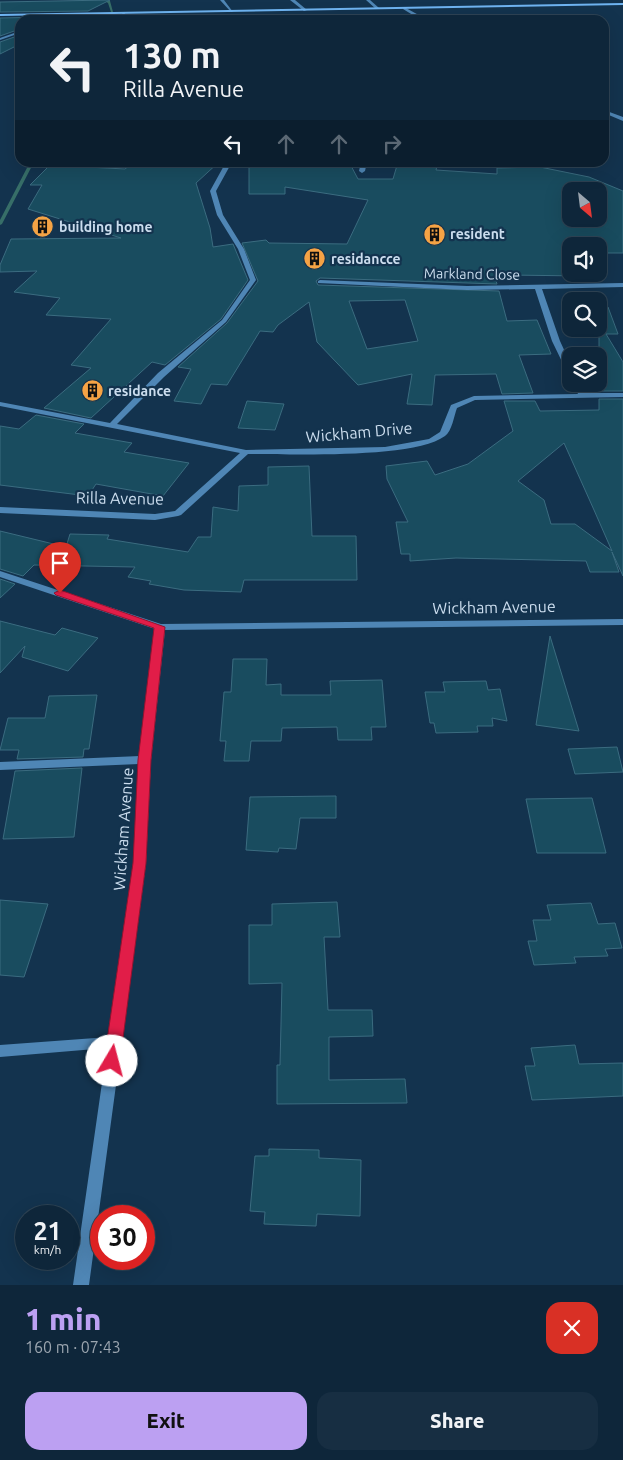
<!DOCTYPE html>
<meta charset="utf-8">
<style>
:root{--surface:#0e263a;--page:#172e42;--text:#f1f3f6;--muted:#9ba5af;--line:#2e4354;--accent:#bca0f2}
body{margin:0;font-family:Ubuntu,sans-serif;background:var(--page);color:var(--text);height:100vh;display:flex;flex-direction:column;font-size:19px;white-space:nowrap}
*{box-sizing:border-box;margin:0}
p{font-size:16px;color:var(--muted)}
.icon{flex:none;width:28px;height:28px;fill:none;stroke:currentColor;stroke-width:2;stroke-linecap:round;stroke-linejoin:round}
.map{position:relative;height:1285px;overflow:hidden}
.panel{display:flex;flex-direction:column;background:var(--surface);flex:1}
.panel>*{flex:none}
.banner{position:absolute;left:15px;top:15px;width:594px;height:152px;border-radius:15px;box-shadow:0 5px 20px #0002,0 0 0 1px var(--line);background:#0e263a;color:var(--text);overflow:hidden}
.needle{width:32px;rotate:152deg}
.fabs{position:absolute;left:562px;top:182px;display:grid;gap:10px}
.fabs a{display:grid;place-items:center;width:45px;height:45px;border-radius:10px;background:var(--surface);box-shadow:0 5px 20px #0002,0 0 0 1px var(--line);font-size:25px}
.speed{position:absolute;left:15px;top:1205px;display:flex;gap:10px;font-size:25px;font-weight:700;text-align:center}
.speed>*{display:grid;place-content:center;width:65px;height:65px;border-radius:50%;background:var(--surface);box-shadow:0 5px 20px #0002,0 0 0 1px var(--line);line-height:1}
.speed small{font-size:12px;font-weight:400}
.speed .limit{border:8px solid #d22;background:#fff;color:#111}
.pin{position:absolute;display:grid;place-items:center;width:42px;height:42px;color:#fff;margin:-51px -21px;border-radius:50% 50% 50% 0;rotate:-45deg;box-shadow:0 0 5px #0007}
.pin .icon{rotate:45deg}
.me{position:absolute;width:55px;margin:-28px;rotate:8deg;stroke-linejoin:round;filter:drop-shadow(0 0 4px #0008)}
.turn{display:flex;align-items:center;gap:18px;height:105px;padding:0 25px;font-size:22px}
.turn .icon{width:65px;height:65px;stroke-width:2.5}
.turn b{display:block;font-size:35px;line-height:42px}
.lanes{display:flex;align-items:center;height:48px;padding:0 25px;background:#0003;justify-content:center;gap:25px;direction:ltr}
.lanes .off{opacity:.35}
.round{display:grid;place-items:center;flex:none;width:52px;height:52px;border-radius:15px;background:var(--page)}
.overview{display:flex;align-items:center;justify-content:space-between;height:85px;padding:0 25px}
h1{font-size:30px;font-weight:800;line-height:38px;color:var(--accent)}
.cta{display:flex;gap:10px;margin-top:auto;padding:10px 25px}
.cta a{flex:1;height:58px;border-radius:15px;background:var(--accent);color:#111;font-size:20px;font-weight:800;line-height:58px;text-align:center}
.cta a+a{background:var(--page);color:var(--text)}
.map>svg:first-child{display:block}
.lines{fill:none;stroke-linecap:round;stroke-linejoin:round}
.stream{fill:#376e68;fill-rule:evenodd}
.building{fill:#194c5f;stroke:#3b6c80;fill-rule:evenodd}
.minor{fill:#4f86b5;fill-rule:evenodd}
.secondary{fill:#6fb4f1;fill-rule:evenodd}
.route{fill:#e11d48;stroke:#92132f}
.labels{text-anchor:middle;stroke-width:4.5;stroke-linejoin:round;paint-order:stroke}
.far-poi-label{font-size:14px;font-weight:bold;fill:#cbddee;stroke:#13334e;text-anchor:start}
.far-street-label{font-size:14px;fill:#cbddee;stroke:#13334e}
.street-label{font-size:16px;fill:#cbddee;stroke:#13334e}
</style>
<div class="map">
<svg width="623" height="1285" viewBox="0 0 623 1285">
<rect width="100%" height="100%" fill="#13334e"/>
<g class="lines">
<path class="stream" d="M103 0 110 1 113 12H111L108 3Z
M115 13 117 14 119 20H115L113 14Z
M30 162H34L2 224 0 225V220Z"/>
</g>
<path class="building" d="M110 0 88 11 0 12V2Z
M47 17 44 20H20V29L0 36V18Z
M20 35V44L0 54V42Z
M134 162H219L196 183 210 228 213 247 233 244 248 280 221 319 165 365 152 362 91 418 44 408 91 368 71 365 111 319 46 315 60 298 14 292 37 271 0 272V265L11 239 121 238 28 209 42 185H30L50 165 125 169Z
M249 162H349L358 179H393L398 162H438L436 170 497 174V168L540 167 589 177 623 191V253H599V246H571V274H581L582 276 508 275V278H495L497 284 320 278 316 281 318 285 499 291 507 321 537 320 551 354 519 355 533 393 502 394 496 374 435 375 432 405 407 404 412 374 358 385 317 342 309 302 278 325 273 332 260 331 227 385 211 384 201 404 174 401 191 369 178 367 227 323 258 281 242 243 266 240 269 243 347 244 368 200 285 187V194H249ZM571 191H599V219H571ZM405 300 418 341 367 349 349 301Z
M599 307H608L618 334H606L623 362V391H599V334H587L585 329H599Z
M599 399H623V576L612 552 619 572H590L586 561 456 558 410 561V554H401L396 522H408L387 479 386 466 427 461 435 475 468 464 513 431 504 401H535L540 411 599 410ZM564 443 594 510 612 551 575 524H551L544 500 518 481Z
M247 401 284 404 275 430 238 428Z
M36 415 84 424 75 433 132 443 124 452 189 463 163 496 96 484 88 496 0 485V426L19 429Z
M309 466 312 536H356L357 580H244L241 592 184 590 149 584 151 581 128 577 135 567 34 565 23 576 0 569V531L66 547 70 534 109 535 107 539 188 552 198 537H211L213 507 238 511 239 486 268 485V467Z
M0 579 15 584 0 598Z
M0 621 55 635 62 628 98 638 68 671 22 657 25 646 0 673Z
M550 636 579 731 536 725Z
M233 659H267L266 685 281 684V695H331L330 681 382 680 386 727H371L372 740H338L337 727 282 728 281 741H251L249 761H224L226 741H220L224 692H231Z
M486 681 488 690 500 689 507 721 492 718 493 726H477L478 732 436 733 434 723H430L425 692H445L443 682Z
M97 695 89 749H84L83 757 17 759 19 750H0L8 718H45L49 696Z
M617 747 623 772 575 774 568 749Z
M82 768 74 837 3 839 15 771Z
M336 796V818H300L296 849 279 848 278 852 246 850 250 797Z
M592 798 606 853H537L526 799Z
M0 900 48 904 24 977 0 975Z
M337 902 340 937H324L328 1010H372L373 1036 329 1037V1080L405 1079 407 1103 277 1104V1065H280L282 983 249 984V925H272V904Z
M591 903 598 924 615 923 622 948 605 949 608 956 574 957 576 963 534 965 528 941H537L533 920H551L547 905Z
M575 1045 579 1064 623 1063V1096L532 1100 525 1066H535L531 1048Z
M269 1149 319 1150V1158L361 1160 360 1216 317 1214 316 1226 264 1224 265 1212 250 1211 255 1156H269Z"/>
<g class="lines">
<path class="minor" d="M220 0H224L233 12H231Z
M290 0H295L307 10 304 11Z
M366 0H370L379 8 376 9Z
M404 7 426 19V20H421L403 9Z
M124 12 129 20H125L122 13Z
M56 13 59 14 51 20H46Z
M20 31V33L0 40V38Z
M604 110 623 117V121L604 113Z
M226 162H232L216 191 223 215 244 249 256 280 226 322 164 377 117 424 246 450 385 447 429 439 440 432 451 405 474 396 578 394 573 384H581L586 393H623V397L475 400 457 408C454 416 452 431 445 436 414 459 290 454 248 454L181 515 178 516 155 520 0 513V507L155 514 175 511 240 453 0 406V402L110 423 158 373 222 320 250 280 238 249 217 215 210 191Z
M361 162H367L365 171 362 173 359 171Z
M320 280 467 286 623 283V287L542 289 560 341 571 365V374L567 372 552 341 535 289 467 290 318 283V281Z
M0 571 161 624 623 619V625L165 630 151 760 146 863 89 1285H73L107 1048 0 1057V1045L109 1037 134 863 139 764 0 770V762L140 756 155 629 0 577Z"/>
<path class="secondary" d="M623 3V5L0 16V14Z"/>
</g>
<path class="route" d="M60 590 165 627 151 760 146 863 120 1061 118 1065 112 1067 107 1065 104 1061 133 863 138 760 154 628 56 595 54 593Z"/>
<defs>
<symbol id="building-disc" viewBox="-11 -11 22 22"><circle r="9.5" fill="#f5a345" stroke="#13334e"/><path d="M-4-6H4V6H1V3H-1V6H-4ZM-2.5-4.3h1.7v1.8h-1.7ZM.8-4.3h1.7v1.8H.8ZM-2.5-1h1.7V.8h-1.7ZM.8-1h1.7V.8H.8Z" fill="#111"/></symbol>
</defs>
<g fill-rule="evenodd">
<use href="#building-disc" x="30" y="214" width="25" height="25"/>
<use href="#building-disc" x="422" y="222" width="25" height="25"/>
<use href="#building-disc" x="302" y="246" width="25" height="25"/>
<use href="#building-disc" x="80" y="378" width="25" height="25"/>
</g>
<g class="labels">
<g class="far-poi-label">
<text x="59" y="232">building home</text>
<text x="450" y="239">resident</text>
<text x="331" y="264">residancce</text>
<text x="108" y="396">residance</text>
</g>
<g class="far-street-label">
<text transform="translate(472 274) rotate(1)" y="5">Markland Close</text>
</g>
<g class="street-label">
<text transform="translate(359 432) rotate(-5)" y="6">Wickham Drive</text>
<text transform="translate(120 498) rotate(1)" y="6">Rilla Avenue</text>
<text transform="translate(494 607) rotate(-1)" y="6">Wickham Avenue</text>
<text transform="translate(123 829) rotate(-86)" y="6">Wickham Avenue</text>
</g>
</g>
</svg>
<div class="fabs">
<a><svg class="needle" viewBox="-14 -14 28 28"><path d="M0-13l5 13h-10z" fill="#e53935"/><path d="M0 13l5-13h-10z" fill="#9ba5af"/></svg></a>
<a><svg class="icon" aria-label="sound" viewBox="0 0 24 24"><path d="M4 9h4l5-4v14l-5-4H4zM17 9q2 3 0 6"/></svg></a>
<a><svg class="icon" aria-label="search" viewBox="0 0 24 24"><circle cx="10" cy="10" r="6"/><path d="M15 15l6 6"/></svg></a>
<a><svg class="icon" aria-label="layers" viewBox="0 0 24 24"><path d="M12 4l9 5-9 5-9-5zM3 14l9 5 9-5"/></svg></a>
</div>
<div class="speed"><div>21<small>km/h</small></div><div class="limit">30</div></div>
<div class="pin" style="left:60px;top:593px;background:#d93025"><svg class="icon" aria-label="arrive" viewBox="0 0 24 24"><path d="M6 21V4h12l-3 4 3 4H6"/></svg></div>
<svg class="me" style="left:112px;top:1061px" viewBox="-20 -20 40 40"><circle r="19" fill="#fff"/><path d="M0-13L10 11 0 6-10 11z" fill="#e11d48"/></svg>
<div class="banner">
<div class="turn"><svg class="icon" aria-label="left" viewBox="0 0 24 24"><path d="M17 20v-9H6M10 6l-5 5 5 5"/></svg><div><b>130 m</b>Rilla Avenue</div></div>
<div class="lanes"><svg class="icon" aria-label="left" viewBox="0 0 24 24"><path d="M17 20v-9H6M10 6l-5 5 5 5"/></svg><svg class="icon off" aria-label="ahead" viewBox="0 0 24 24"><path d="M12 20V5M6 11l6-6 6 6"/></svg><svg class="icon off" aria-label="ahead" viewBox="0 0 24 24"><path d="M12 20V5M6 11l6-6 6 6"/></svg><svg class="icon off" aria-label="right" viewBox="0 0 24 24"><path d="M7 20v-9h11M14 6l5 5-5 5"/></svg></div>
</div>
</div>
<section class="panel">
<div class="overview"><div><h1>1 min</h1><p>160 m · 07:43</p></div><a class="round" style="background:#d93025;color:#fff"><svg class="icon" aria-label="close" viewBox="0 0 24 24"><path d="M6 6l12 12M18 6L6 18"/></svg></a></div>
<div class="cta"><a>Exit</a><a>Share</a></div>
</section>
